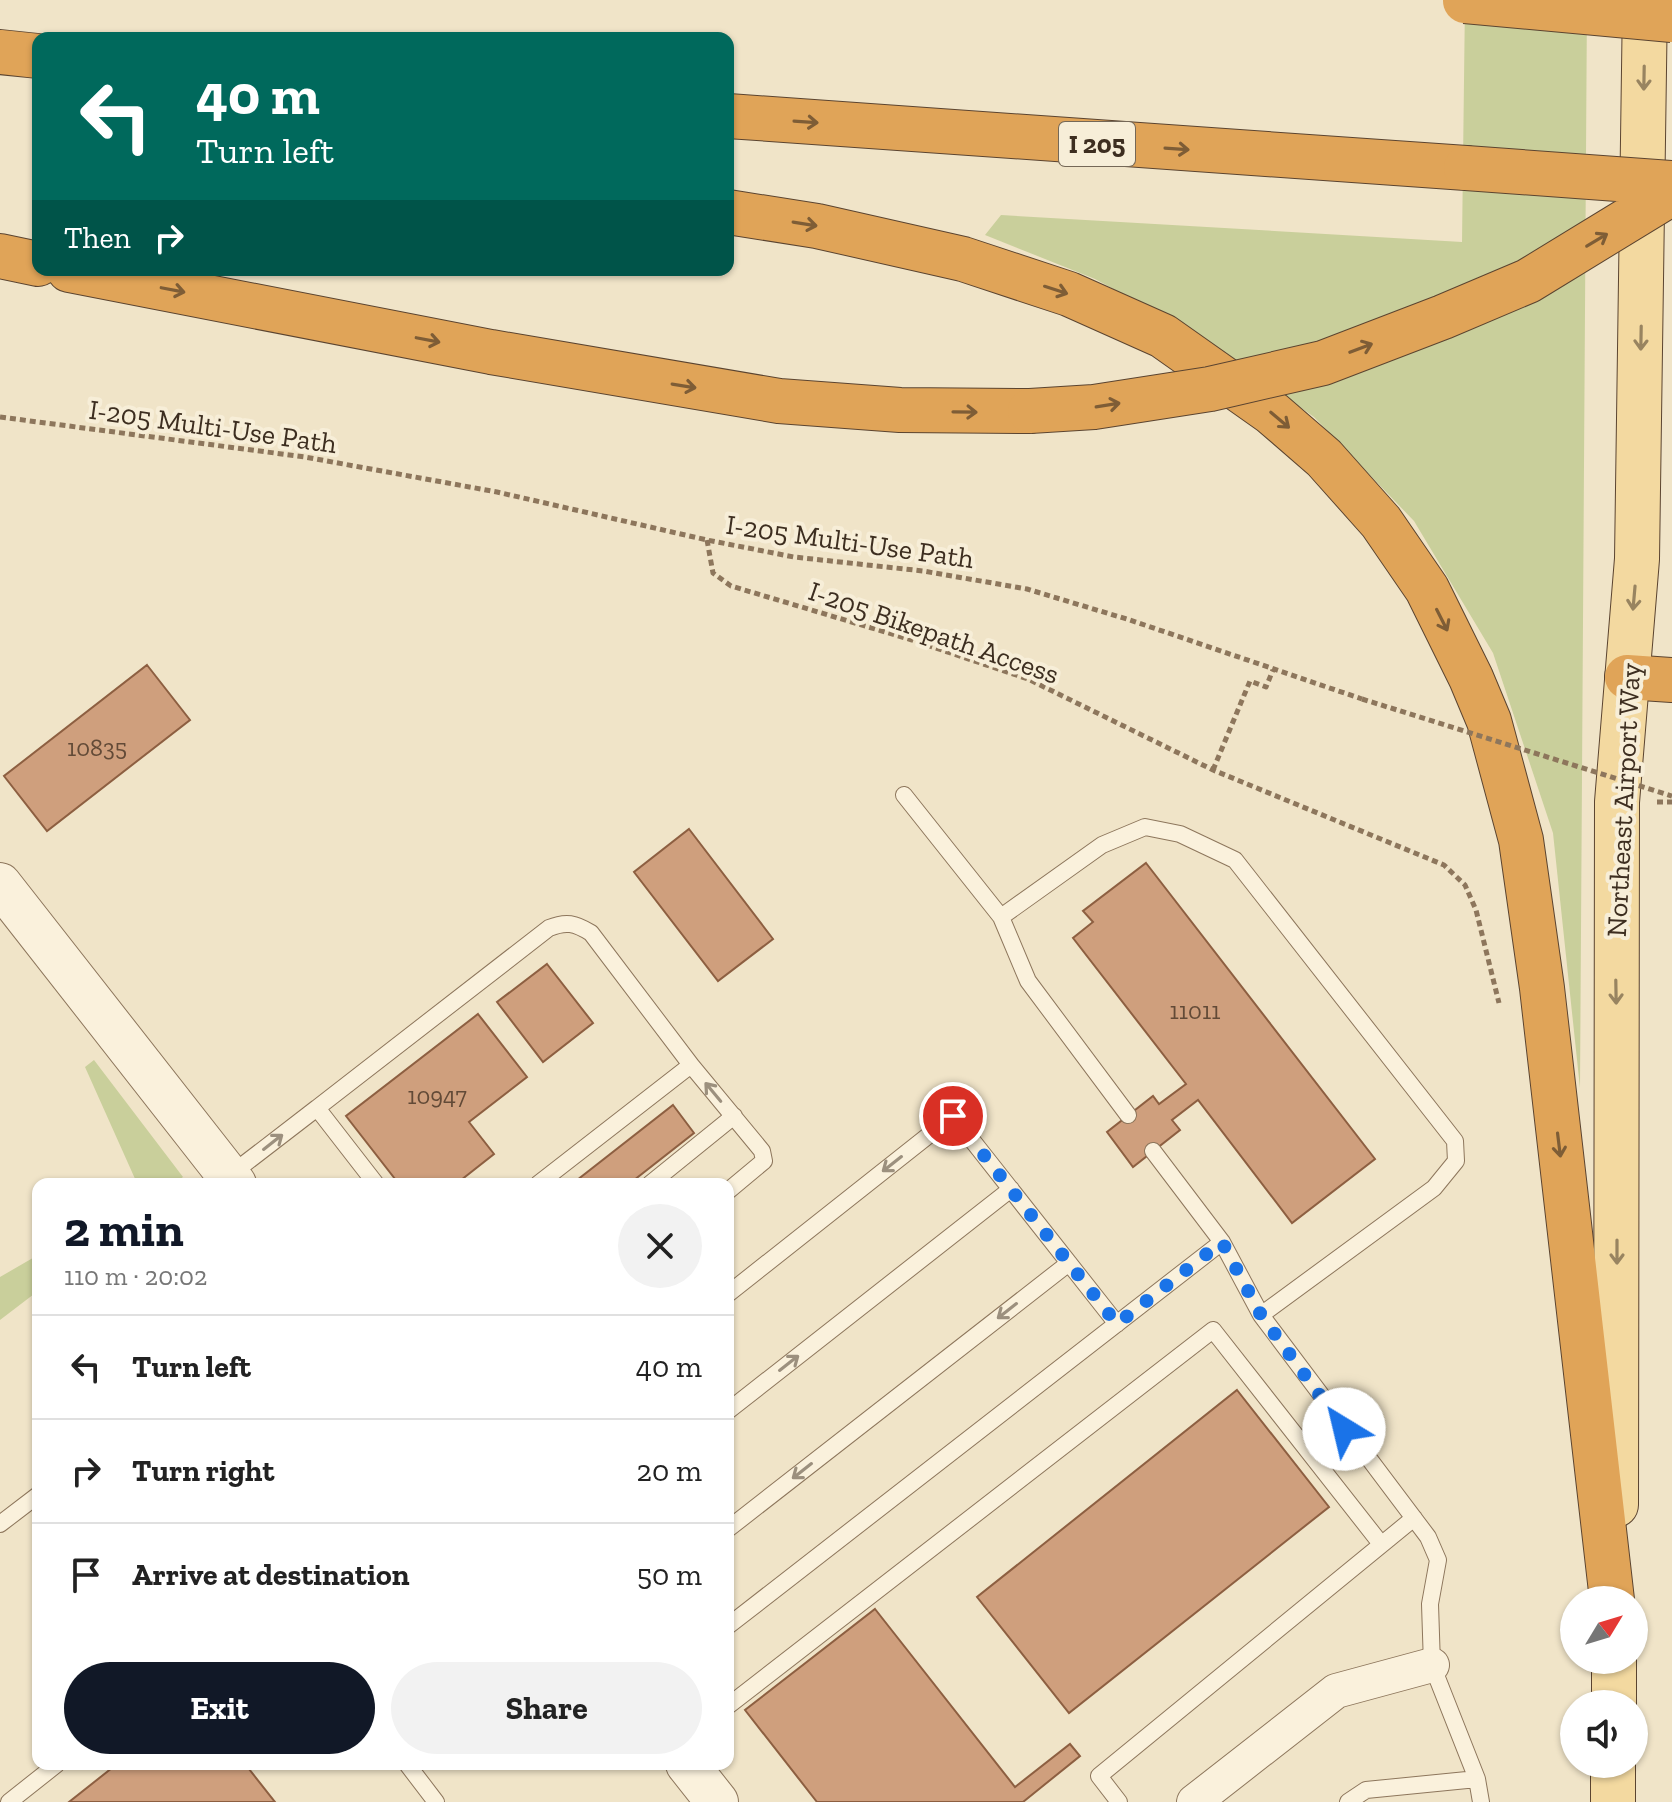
<!DOCTYPE html>
<meta charset="utf-8">
<style>
:root{--surface:#fff;--page:#f2f2f2;--text:#222;--muted:#767676;--line:#e0e0e0;--accent:#111827}
body{margin:0;font-family:"Zilla Slab",serif;background:var(--page);color:var(--text);height:100vh;display:flex;flex-direction:column;font-size:30px;white-space:nowrap}
*{box-sizing:border-box;margin:0}
p{font-size:26px;color:var(--muted)}
.icon{flex:none;width:44px;height:44px;fill:none;stroke:currentColor;stroke-width:2;stroke-linecap:round;stroke-linejoin:round}
.map{position:relative;flex:1;overflow:hidden}
.sheet{position:absolute;left:32px;top:1178px;width:702px;height:592px;display:flex;flex-direction:column;background:var(--surface);border-radius:16px;box-shadow:0 2px 6px #0004}
.sheet>*{flex:none}
.guide{position:absolute;left:32px;top:32px;width:702px;height:244px;border-radius:16px;box-shadow:0 2px 6px #0004;background:#00695c;color:#fff;overflow:hidden}
.needle{width:52px;rotate:52deg}
.controls{position:absolute;left:1560px;top:1586px;display:grid;gap:16px}
.controls a{display:grid;place-items:center;width:88px;height:88px;border-radius:50%;background:var(--surface);box-shadow:0 2px 6px #0004;font-size:40px}
.pin{position:absolute;display:grid;place-items:center;width:68px;height:68px;color:#fff;margin:-34px;border:4px solid #fff;border-radius:50%;box-shadow:0 2px 8px #0007}
.me{position:absolute;width:88px;margin:-44px;rotate:324deg;stroke-linejoin:round;filter:drop-shadow(0 0 6px #0008)}
.turn{display:flex;align-items:center;gap:28px;height:168px;padding:0 32px;font-size:36px}
.turn .icon{width:104px;height:104px;stroke-width:2.5}
.turn b{display:block;font-size:56px;line-height:68px}
.then{display:flex;align-items:center;height:76px;padding:0 32px;background:#0003;gap:16px;font-size:30px}
.round{display:grid;place-items:center;flex:none;width:84px;height:84px;border-radius:42px;background:var(--page)}
.summary{display:flex;align-items:center;justify-content:space-between;height:136px;padding:0 32px}
h1{font-size:48px;font-weight:800;line-height:60px;color:var(--accent)}
.action{display:flex;gap:16px;margin-top:auto;padding:16px 32px}
.action a{flex:1;height:92px;border-radius:48px;background:var(--accent);color:#fff;font-size:32px;font-weight:800;line-height:92px;text-align:center}
.action a+a{background:var(--page);color:var(--text)}
ul{padding:0;list-style:none}
li{display:flex;align-items:center;gap:24px;height:104px;padding:0 32px;border-top:2px solid var(--line)}
li div{flex:1}
li b{display:block;font-size:30px}
li em{font-style:normal}
.map>svg:first-child{display:block}
.green{fill:#c9cf9b}
.building{fill:#cf9f7d;stroke:#8d5f41;stroke-width:2}
.lines{fill:none;stroke-linecap:round;stroke-linejoin:round}
.service-casing{stroke:#8d765c;stroke-width:18}
.minor-casing{stroke:#8d765c;stroke-width:36}
.tertiary-casing{stroke:#8d765c;stroke-width:44}
.primary-casing{stroke:#5b4430;stroke-width:46}
.motorway-casing{stroke:#5b4430;stroke-width:46}
.path{stroke:#8d765c;stroke-width:5;stroke-dasharray:6 4;stroke-linecap:butt}
.service{stroke:#faf1dc;stroke-width:16}
.minor{stroke:#faf1dc;stroke-width:34}
.tertiary{stroke:#faf1dc;stroke-width:42}
.primary{stroke:#f3d9a0;stroke-width:44}
.motorway{stroke:#e0a458;stroke-width:44}
.motorway-bridge-casing{stroke:#5b4430;stroke-width:46;stroke-linecap:butt}
.path-bridge{stroke:#8d765c;stroke-width:5;stroke-dasharray:6 4;stroke-linecap:butt}
.motorway-bridge{stroke:#e0a458;stroke-width:44}
.oneway{stroke:#988460}
.oneway2{stroke:#7e5d36}
.oneway3{stroke:#9c907e}
.route{stroke:#1a73e8;stroke-width:14;stroke-dasharray:0 25.2}
.labels{text-anchor:middle;stroke-width:8;stroke-linejoin:round;paint-order:stroke}
.number-label{font-size:24px;fill:#624a37}
.shield{fill:#f7eed8;stroke:#756857;stroke-width:2}
.shield-label{font-size:26px;font-weight:bold;fill:#3d2e20}
.street-label{font-size:28px;fill:#3d2e20;stroke:#f7eed8}
</style>
<div class="map">
<svg width="1672" height="1802" viewBox="0 0 1672 1802">
<rect width="100%" height="100%" fill="#f0e4c8"/>
<path class="green" d="M1465 0H1587L1580 1088 1553 833 1493 653 1414 521 1314 417 1196 334 1095 279 985 235 1001 215 1462 242Z
M94 1060 183 1177 174 1184H134L136 1181 85 1067Z
M38 1255V1291L0 1320V1277Z"/>
<path class="building" d="M147 665 190 720 47 831 4 776Z
M689 829 773 939 718 981 634 872Z
M1146 863 1375 1159 1292 1223 1198 1100 1172 1120 1180 1130 1133 1167 1107 1132 1153 1096 1159 1104 1186 1084 1073 938 1093 922 1083 911Z
M547 964 593 1023 543 1062 497 1002Z
M478 1014 527 1077 469 1122 494 1154 456 1184H399L346 1116Z
M673 1105 694 1133 629 1184H572Z
M1237 1390 1329 1507 1069 1713 977 1597Z
M875 1609 1015 1787 1070 1744 1080 1756 1023 1802H817L745 1710Z
M117 1764H245L275 1802H69Z"/>
<g class="lines">
<defs>
<path id="service" d="M904 795 1001 917 1028 981 1128 1115
M1001 917 1102 845 1145 827 1180 834 1235 860 1455 1141 1456 1161 1434 1188 1261 1315
M1153 1151 1222 1242 1261 1315 1428 1537 1438 1560 1430 1604 1432 1665 1477 1779 1366 1790 1348 1802
M230 1175 317 1108
M376 1184 317 1108 549 928C566 921 575 923 591 933L691 1065
M538 1184 691 1065 762 1151 764 1161 728 1191
M650 1184 734 1116
M728 1294 953 1116 1117 1324
M728 1411 1011 1189
M0 1524 38 1495
M728 1529 1069 1263
M728 1626 1222 1242
M728 1706 1213 1330 1381 1544
M407 1764 436 1802
M1477 1779 1481 1802
M9 1802 57 1764
M1119 1802 1099 1776 1414 1518"/>
<path id="minor" d="M1194 1802 1336 1691 1432 1665"/>
<path id="tertiary" d="M0 884 235 1184
M687 1764 717 1802"/>
<path id="primary" d="M1616 1505 1617 802 1637 559 1645 0
M1614 1704V1660
M1613 1802V1764"/>
<path id="motorway" d="M0 52 38 56
M728 116 1466 168
M728 212 817 226 963 259 1069 294 1163 336 1272 413 1324 458 1381 522 1427 589 1471 678 1489 721 1521 840 1542 988 1612 1600
M0 256 38 264
M69 270 491 352 779 401 900 410 1030 411
M1627 677 1672 680"/>
</defs>
<use href="#service" class="service-casing"/>
<use href="#minor" class="minor-casing"/>
<use href="#tertiary" class="tertiary-casing"/>
<use href="#primary" class="primary-casing"/>
<use href="#motorway" class="motorway-casing"/>
<path class="path" d="M0 417 305 457 497 492 707 540 794 557 923 571 1027 589 1130 620 1362 699
M707 540 713 573 731 586 912 640 1028 679 1213 770 1444 865 1465 885 1476 910 1499 1003
M1213 770 1250 681 1266 687 1273 670
M1657 802H1672"/>
<use href="#service" class="service"/>
<use href="#minor" class="minor"/>
<use href="#tertiary" class="tertiary"/>
<use href="#primary" class="primary"/>
<use href="#motorway" class="motorway"/>
<defs>
<path id="motorway-bridge" d="M1465 1 1672 20
M1466 168 1672 183
M1030 411 1094 407 1210 389 1323 363 1443 317 1528 281 1672 193"/>
</defs>
<use href="#motorway-bridge" class="motorway-bridge-casing"/>
<path class="path-bridge" d="M1362 699 1672 796"/>
<use href="#motorway-bridge" class="motorway-bridge"/>
</g>
<defs><path id="oneway-shaft" d="M-6 0H5M1.5-3L5.5 0L1.5 3" fill="none" stroke-width="1.6" stroke-linecap="round" stroke-linejoin="round" transform="scale(2)"/></defs>
<g class="oneway">
<use href="#oneway-shaft" transform="translate(1644 78) rotate(91)"/>
<use href="#oneway-shaft" transform="translate(1641 338) rotate(91)"/>
<use href="#oneway-shaft" transform="translate(1634 598) rotate(95)"/>
<use href="#oneway-shaft" transform="translate(1616 992) rotate(89)"/>
<use href="#oneway-shaft" transform="translate(1617 1252) rotate(90)"/>
</g>
<g class="oneway2">
<use href="#oneway-shaft" transform="translate(806 122) rotate(4)"/>
<use href="#oneway-shaft" transform="translate(1177 149) rotate(4)"/>
<use href="#oneway-shaft" transform="translate(805 224) rotate(9)"/>
<use href="#oneway-shaft" transform="translate(1597 240) rotate(-31)"/>
<use href="#oneway-shaft" transform="translate(173 290) rotate(11)"/>
<use href="#oneway-shaft" transform="translate(1056 290) rotate(18)"/>
<use href="#oneway-shaft" transform="translate(428 340) rotate(11)"/>
<use href="#oneway-shaft" transform="translate(1361 348) rotate(-21)"/>
<use href="#oneway-shaft" transform="translate(684 386) rotate(9)"/>
<use href="#oneway-shaft" transform="translate(1108 405) rotate(-9)"/>
<use href="#oneway-shaft" transform="translate(965 412) rotate(1)"/>
<use href="#oneway-shaft" transform="translate(1280 420) rotate(40)"/>
<use href="#oneway-shaft" transform="translate(1442 620) rotate(63)"/>
<use href="#oneway-shaft" transform="translate(1559 1145) rotate(83)"/>
</g>
<g class="oneway3">
<use href="#oneway-shaft" transform="translate(713 1092) rotate(-130)"/>
<use href="#oneway-shaft" transform="translate(273 1142) rotate(-38)"/>
<use href="#oneway-shaft" transform="translate(892 1164) rotate(142)"/>
<use href="#oneway-shaft" transform="translate(1007 1311) rotate(142)"/>
<use href="#oneway-shaft" transform="translate(789 1363) rotate(-38)"/>
<use href="#oneway-shaft" transform="translate(802 1471) rotate(142)"/>
</g>
<g class="lines">
<path class="route" d="M953 1116 1117 1324 1222 1242 1261 1315 1344 1429"/>
</g>
<g class="labels">
<g class="number-label">
<text x="97" y="756">10835</text>
<text x="1195" y="1019">11011</text>
<text x="437" y="1104">10947</text>
</g>
<rect class="shield" x="1059" y="122" width="76" height="44" rx="6"/>
<g class="shield-label">
<text x="1097" y="153">I 205</text>
</g>
<g class="street-label">
<text transform="translate(213 426) rotate(8)" y="10">I-205 Multi-Use Path</text>
<text transform="translate(850 541) rotate(8)" y="10">I-205 Multi-Use Path</text>
<text transform="translate(934 632) rotate(19)" y="10">I-205 Bikepath Access</text>
<text transform="translate(1623 800) rotate(-87)" y="10">Northeast Airport Way</text>
</g>
</g>
</svg>
<div class="controls">
<a><svg class="needle" viewBox="-14 -14 28 28"><path d="M0-13l5 13h-10z" fill="#e53935"/><path d="M0 13l5-13h-10z" fill="#767676"/></svg></a>
<a><svg class="icon" aria-label="sound" viewBox="0 0 24 24"><path d="M4 9h4l5-4v14l-5-4H4zM17 9q2 3 0 6"/></svg></a>
</div>
<div class="pin" style="left:953px;top:1116px;background:#d93025"><svg class="icon" aria-label="arrive" viewBox="0 0 24 24"><path d="M6 21V4h12l-3 4 3 4H6"/></svg></div>
<svg class="me" style="left:1344px;top:1429px" viewBox="-20 -20 40 40"><circle r="19" fill="#fff"/><path d="M0-13L10 11 0 6-10 11z" fill="#1a73e8"/></svg>
<div class="guide">
<div class="turn"><svg class="icon" aria-label="left" viewBox="0 0 24 24"><path d="M17 20v-9H6M10 6l-5 5 5 5"/></svg><div><b>40 m</b>Turn left</div></div>
<div class="then">Then<svg class="icon" aria-label="right" viewBox="0 0 24 24"><path d="M7 20v-9h11M14 6l5 5-5 5"/></svg></div>
</div>
<section class="sheet">
<div class="summary"><div><h1>2 min</h1><p>110 m · 20:02</p></div><a class="round"><svg class="icon" aria-label="close" viewBox="0 0 24 24"><path d="M6 6l12 12M18 6L6 18"/></svg></a></div>
<ul>
<li><svg class="icon" aria-label="left" viewBox="0 0 24 24"><path d="M17 20v-9H6M10 6l-5 5 5 5"/></svg><div><b>Turn left</b></div><em>40 m</em></li>
<li><svg class="icon" aria-label="right" viewBox="0 0 24 24"><path d="M7 20v-9h11M14 6l5 5-5 5"/></svg><div><b>Turn right</b></div><em>20 m</em></li>
<li><svg class="icon" aria-label="arrive" viewBox="0 0 24 24"><path d="M6 21V4h12l-3 4 3 4H6"/></svg><div><b>Arrive at destination</b></div><em>50 m</em></li>
</ul>
<div class="action"><a>Exit</a><a>Share</a></div>
</section>
</div>
